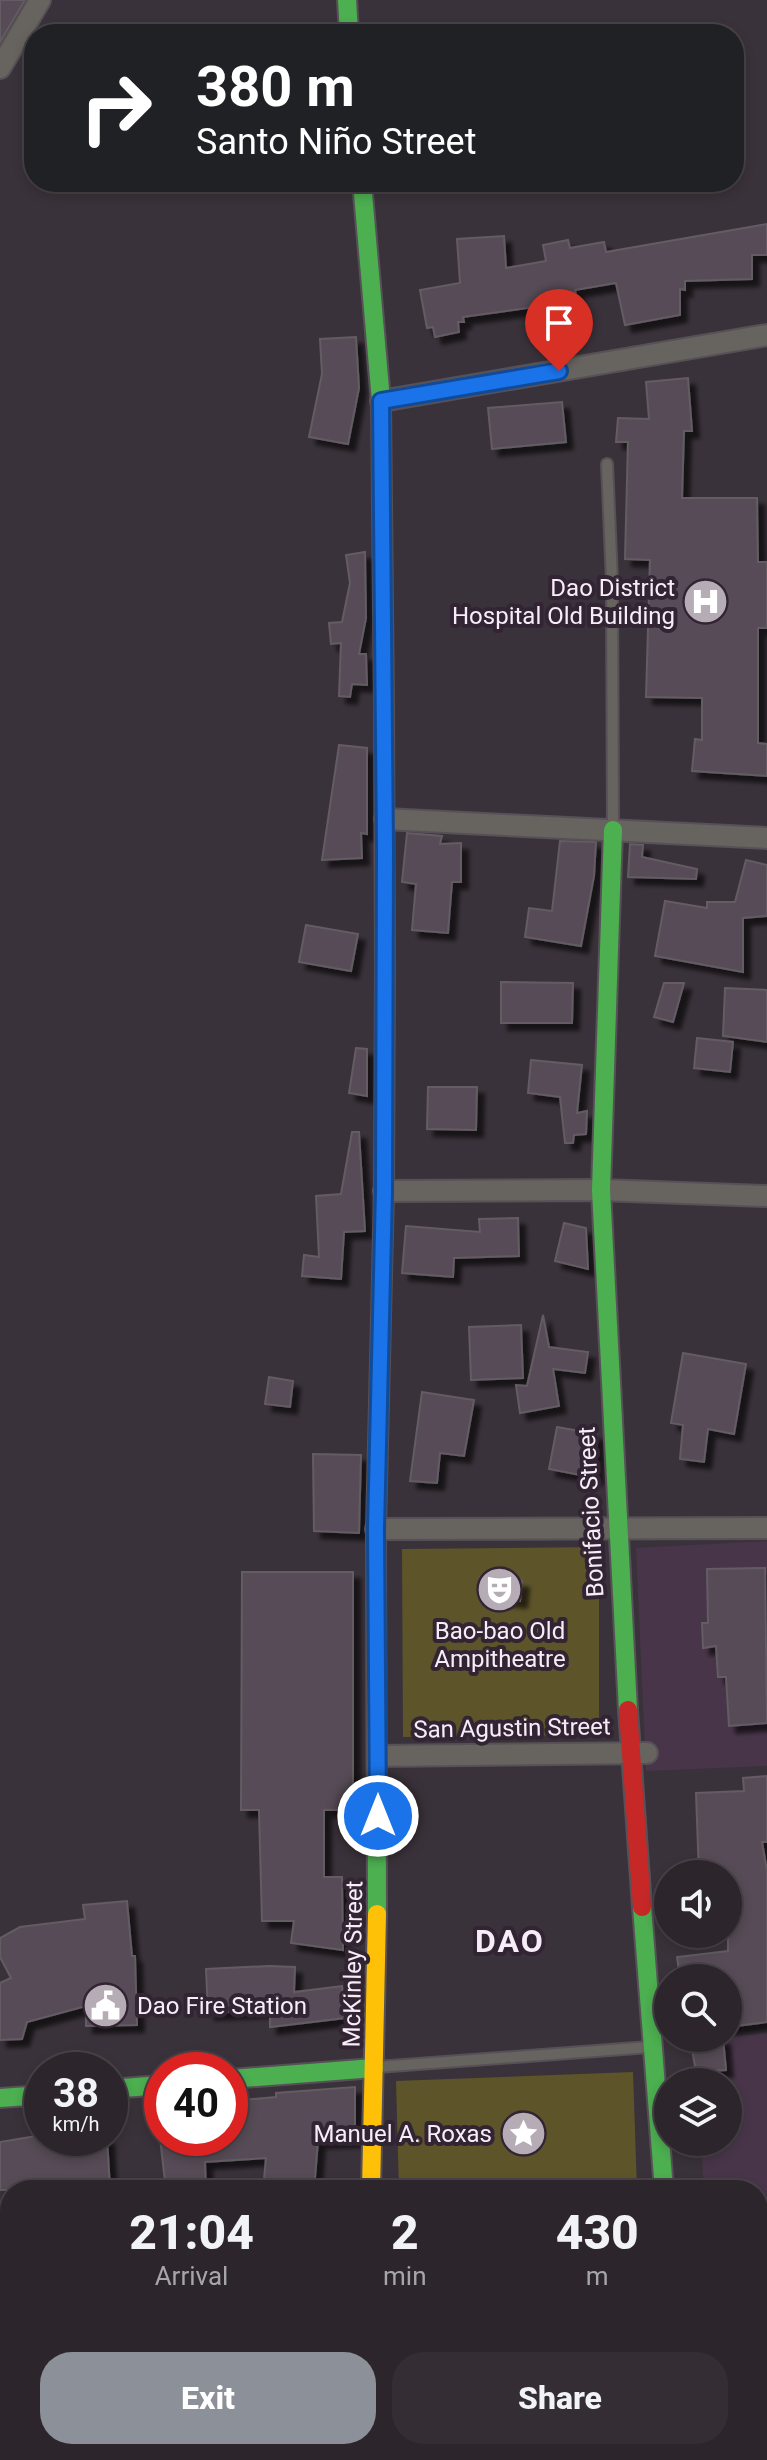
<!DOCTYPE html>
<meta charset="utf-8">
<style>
:root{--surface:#2c262c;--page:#342e34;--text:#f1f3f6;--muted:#a6a5a9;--line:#484348;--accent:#8c9099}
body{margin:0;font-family:Roboto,sans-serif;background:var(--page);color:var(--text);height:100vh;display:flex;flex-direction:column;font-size:30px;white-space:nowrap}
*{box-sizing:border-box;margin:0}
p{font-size:26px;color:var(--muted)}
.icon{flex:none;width:44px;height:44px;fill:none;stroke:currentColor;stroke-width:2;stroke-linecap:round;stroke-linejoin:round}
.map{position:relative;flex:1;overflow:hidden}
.details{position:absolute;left:0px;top:2180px;width:768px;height:280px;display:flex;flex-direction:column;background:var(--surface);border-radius:32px 32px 0 0;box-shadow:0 4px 12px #0003,0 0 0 2px var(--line)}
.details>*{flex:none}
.top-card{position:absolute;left:24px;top:24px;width:720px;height:168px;border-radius:32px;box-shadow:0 4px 12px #0003,0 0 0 2px var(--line);background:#202124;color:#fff;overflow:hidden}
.tools{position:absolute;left:654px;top:1860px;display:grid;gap:16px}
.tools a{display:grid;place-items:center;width:88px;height:88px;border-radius:50%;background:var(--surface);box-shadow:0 4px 12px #0003,0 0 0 2px var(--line);font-size:40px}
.speed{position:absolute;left:24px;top:2052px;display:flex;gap:16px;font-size:40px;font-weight:700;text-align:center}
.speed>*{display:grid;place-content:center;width:104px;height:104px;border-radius:50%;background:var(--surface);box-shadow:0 4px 12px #0003,0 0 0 2px var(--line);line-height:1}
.speed small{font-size:20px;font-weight:400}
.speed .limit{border:12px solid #d22;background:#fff;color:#111}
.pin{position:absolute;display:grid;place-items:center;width:68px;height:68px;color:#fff;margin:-82px -34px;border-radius:50% 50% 50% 0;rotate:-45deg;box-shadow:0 0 8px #0007}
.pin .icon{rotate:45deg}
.me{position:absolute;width:88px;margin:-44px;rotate:0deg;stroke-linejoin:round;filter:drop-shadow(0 0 6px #0008)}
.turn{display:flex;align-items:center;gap:28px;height:168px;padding:0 40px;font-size:36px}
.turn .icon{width:104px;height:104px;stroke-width:2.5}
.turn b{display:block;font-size:56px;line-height:68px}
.eta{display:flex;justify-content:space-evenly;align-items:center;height:136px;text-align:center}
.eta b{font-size:48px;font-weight:800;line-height:56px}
.primary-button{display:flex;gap:16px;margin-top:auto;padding:16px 40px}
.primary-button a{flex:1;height:92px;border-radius:32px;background:var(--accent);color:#fff;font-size:32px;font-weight:800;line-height:92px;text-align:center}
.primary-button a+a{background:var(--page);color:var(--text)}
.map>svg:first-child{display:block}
.built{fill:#483549}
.green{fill:#5d542a}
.building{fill:#564c57;stroke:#635c63;stroke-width:2;filter:url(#shadow)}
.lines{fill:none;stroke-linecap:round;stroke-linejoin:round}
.lane-casing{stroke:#575157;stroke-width:14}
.street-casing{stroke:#575157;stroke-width:24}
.fast-casing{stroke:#575157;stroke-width:22}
.slow-casing{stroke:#575157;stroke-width:22}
.jam-casing{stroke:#575157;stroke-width:22}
.lane{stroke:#67635f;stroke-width:10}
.street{stroke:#67635f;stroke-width:20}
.fast{stroke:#4caf50;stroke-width:18}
.slow{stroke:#ffc107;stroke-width:18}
.jam{stroke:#c62828;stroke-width:18}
.route-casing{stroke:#114b97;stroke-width:20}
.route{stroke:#1a73e8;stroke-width:14}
.labels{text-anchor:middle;stroke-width:8;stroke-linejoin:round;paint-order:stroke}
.poi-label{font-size:24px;fill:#f7edf7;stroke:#332434;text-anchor:end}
.street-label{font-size:24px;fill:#f7edf7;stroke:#332434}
.district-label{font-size:32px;font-weight:bold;letter-spacing:2px;fill:#f7edf7;stroke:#332434}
</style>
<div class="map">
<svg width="767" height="2460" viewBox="0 0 767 2460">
<defs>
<filter id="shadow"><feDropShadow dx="7" dy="7" stdDeviation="2" flood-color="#0009"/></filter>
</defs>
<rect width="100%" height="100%" fill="#3a323a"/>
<path class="built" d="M767 1541V1766L646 1771 636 1548Z
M767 2033V2232H758V2190H704L701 2142H728V2082H708L727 2080 723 2038Z"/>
<path class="green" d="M599 1547V1735L403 1737 402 1549Z
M633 2072 637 2190H399L396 2081Z"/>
<path class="building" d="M0 0H25L0 42Z
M767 224V255H752V279L685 281V290L680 289V315L625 325 616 283 575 290 577 301 463 317 464 322H458L459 332 435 337 433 327 427 328 420 290 460 283 457 239 504 236 506 268 546 261 543 245 568 240 570 248 604 242 606 252Z
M356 337 359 388 348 444 309 437 322 374 320 339Z
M688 378 692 431H684L682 498H757L758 562H767V628H758V743L767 744V776L692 771 695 739 702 740V698L646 697 650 560 625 559 628 442H616L618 418 649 419 646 382Z
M562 402 566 442 492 449 488 408Z
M365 552 366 618 359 654H366L367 685 352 684 350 697 339 696 341 643 331 644 329 623 342 622 350 583 346 555Z
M339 745 367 748V834L361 833 362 858 322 860Z
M407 833 442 836 440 844 461 843V882H452L448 933 412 930 416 884 402 882Z
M560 841 596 842 594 876 581 946 525 937 529 908 552 911Z
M630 844 643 845 642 857 697 869 696 879 628 877Z
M746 860 767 865V916L743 918V972L655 956 665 901 707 908V902H735Z
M306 925 358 934 351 971 299 962Z
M501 982 573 983 572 1023H501Z
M664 983H684L673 1022 654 1017Z
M725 988 767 990V1042L723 1036Z
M697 1038 733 1042 730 1072 694 1068Z
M356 1048 367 1049V1096L349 1093Z
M531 1060 582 1065 577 1113 587 1111 586 1134 574 1135 573 1143H565L560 1097 528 1093Z
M428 1087H477L476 1130 427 1129Z
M352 1132H359L365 1231 344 1232 341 1279 302 1276 304 1255 319 1257 316 1196 341 1194Z
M518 1218 519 1256 454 1258 453 1277 402 1273 406 1226 480 1232 479 1219Z
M564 1223 586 1228 588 1269 555 1261Z
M543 1315 549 1347 588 1352 585 1373 553 1369 559 1406 520 1413 516 1385 527 1386Z
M521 1325 523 1378 471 1380 469 1327Z
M683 1353 746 1364 734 1434 708 1429 704 1462 680 1459 683 1425 671 1423Z
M269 1377 293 1381 290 1407 265 1404Z
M422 1392 474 1400 464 1456 440 1453 437 1483 410 1481Z
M557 1427 597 1434 596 1478 549 1469Z
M313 1454 361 1455 359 1533 314 1531Z
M765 1568 767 1723 729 1726 726 1677H718L716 1646 703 1648 702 1623H708L707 1569Z
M242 1572H353V1810H324V1877H342L343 1950 291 1943 294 1921H262L259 1810H241Z
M480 1577 522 1581 520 1601 478 1596Z
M767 1776V1842H762L767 1871V2022L728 2027V1978H680L677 1957 728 1951V1874H699L696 1793 744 1791 743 1778Z
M127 1901 132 1956H135L137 2025 86 2026V2006L27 2022 22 2039 0 2040V1983L11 1978 0 1957V1938L20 1927 85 1919 83 1905Z
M269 1966 295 1967 294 1992 342 1986 345 2018 270 2027V2010L208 2013 206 1969Z
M690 2038H723L726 2070 696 2072Z
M355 2087V2140L318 2141 314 2190H263L266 2158 205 2162 206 2190H166L160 2138H230V2101L276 2097V2093Z
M42 2135 107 2138 110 2188 0 2190V2142Z"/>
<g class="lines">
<defs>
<path id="lane" d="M607 464 612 581 613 826
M377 2067 650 2047"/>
<path id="street" d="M0 68 40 0
M381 401 767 335
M385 819 767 838
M384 1191 601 1190 767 1196
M376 1529 767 1528
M378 1756 647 1753
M685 2450V2460"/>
<path id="fast" d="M347 0 349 34
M362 182 381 401 384 708
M613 830 601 1190 628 1710
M642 1907 664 2190
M377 1914 376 1529 384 1191 385 965
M230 2079 374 2068
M110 2089 162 2085
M0 2098 42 2095"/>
<path id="slow" d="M384 708 385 965
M371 2190 377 1914
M758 2274 767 2273"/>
<path id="jam" d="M628 1710 642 1907
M363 2450 364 2460"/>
</defs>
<use href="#lane" class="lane-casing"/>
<use href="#street" class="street-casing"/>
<use href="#fast" class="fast-casing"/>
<use href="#slow" class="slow-casing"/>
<use href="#jam" class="jam-casing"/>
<use href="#lane" class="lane"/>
<use href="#street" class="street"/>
<use href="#fast" class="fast"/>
<use href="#slow" class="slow"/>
<use href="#jam" class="jam"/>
</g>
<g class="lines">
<defs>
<path id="route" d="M378 1816 376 1529 384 1191 385 850 381 401 559 371"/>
</defs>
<use href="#route" class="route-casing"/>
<use href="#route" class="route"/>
</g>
<defs>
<symbol id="hospital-disc" viewBox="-11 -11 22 22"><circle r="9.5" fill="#b5acb5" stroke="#332434"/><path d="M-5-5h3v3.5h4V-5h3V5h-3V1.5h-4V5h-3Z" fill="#fff"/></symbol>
<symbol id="theatre-disc" viewBox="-11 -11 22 22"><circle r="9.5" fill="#b5acb5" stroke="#332434"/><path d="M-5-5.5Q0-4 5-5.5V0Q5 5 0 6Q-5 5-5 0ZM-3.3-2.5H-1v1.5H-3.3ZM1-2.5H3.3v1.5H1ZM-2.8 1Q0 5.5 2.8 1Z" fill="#fff"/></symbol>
<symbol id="civic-disc" viewBox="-11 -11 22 22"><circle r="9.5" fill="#b5acb5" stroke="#332434"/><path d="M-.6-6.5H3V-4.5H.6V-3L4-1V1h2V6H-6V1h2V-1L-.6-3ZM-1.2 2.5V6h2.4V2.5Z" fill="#fff"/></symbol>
<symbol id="sight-disc" viewBox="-11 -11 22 22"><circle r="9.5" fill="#b5acb5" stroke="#332434"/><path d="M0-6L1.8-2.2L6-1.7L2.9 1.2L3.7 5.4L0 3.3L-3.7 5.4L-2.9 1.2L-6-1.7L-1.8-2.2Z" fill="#fff"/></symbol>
</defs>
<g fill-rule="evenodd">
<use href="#hospital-disc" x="680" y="576" width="51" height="51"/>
<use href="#theatre-disc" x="474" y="1564" width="51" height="51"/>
<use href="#civic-disc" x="80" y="1980" width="51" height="51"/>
<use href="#sight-disc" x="498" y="2108" width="51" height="51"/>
</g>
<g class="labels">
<g class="poi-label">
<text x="675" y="596">Dao District<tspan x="675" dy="28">Hospital Old Building</tspan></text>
<text x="500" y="1639" text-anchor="middle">Bao-bao Old<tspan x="500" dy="28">Ampitheatre</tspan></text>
<text x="137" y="2014" text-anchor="start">Dao Fire Station</text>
<text x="492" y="2142">Manuel A. Roxas</text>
</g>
<g class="street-label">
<text transform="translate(591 1512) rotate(-93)" y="8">Bonifacio Street</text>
<text transform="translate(512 1728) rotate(-1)" y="8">San Agustin Street</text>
<text transform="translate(353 1964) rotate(-89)" y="8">McKinley Street</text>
</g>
<g class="district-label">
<text x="510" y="1952">DAO</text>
</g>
</g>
</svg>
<div class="tools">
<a><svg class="icon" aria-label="sound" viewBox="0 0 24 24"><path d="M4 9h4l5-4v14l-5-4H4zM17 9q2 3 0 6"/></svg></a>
<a><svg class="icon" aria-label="search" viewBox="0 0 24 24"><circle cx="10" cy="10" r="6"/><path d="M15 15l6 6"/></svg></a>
<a><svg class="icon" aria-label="layers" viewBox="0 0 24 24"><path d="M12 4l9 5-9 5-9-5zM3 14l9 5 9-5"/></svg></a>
</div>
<div class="speed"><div>38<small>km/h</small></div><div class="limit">40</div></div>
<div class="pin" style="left:559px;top:371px;background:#d93025"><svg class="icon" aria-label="arrive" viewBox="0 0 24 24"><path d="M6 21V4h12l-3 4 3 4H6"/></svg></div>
<svg class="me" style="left:378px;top:1816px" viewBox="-20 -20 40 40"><circle r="17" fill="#1a73e8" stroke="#fff" stroke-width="3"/><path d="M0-11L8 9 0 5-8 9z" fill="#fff"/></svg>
<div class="top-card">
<div class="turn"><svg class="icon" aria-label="right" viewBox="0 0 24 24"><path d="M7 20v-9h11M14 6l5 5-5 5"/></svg><div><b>380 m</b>Santo Niño Street</div></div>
</div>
<section class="details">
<div class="eta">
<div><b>21:04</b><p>Arrival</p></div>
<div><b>2</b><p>min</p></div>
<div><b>430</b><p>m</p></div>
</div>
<div class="primary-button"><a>Exit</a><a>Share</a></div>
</section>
</div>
